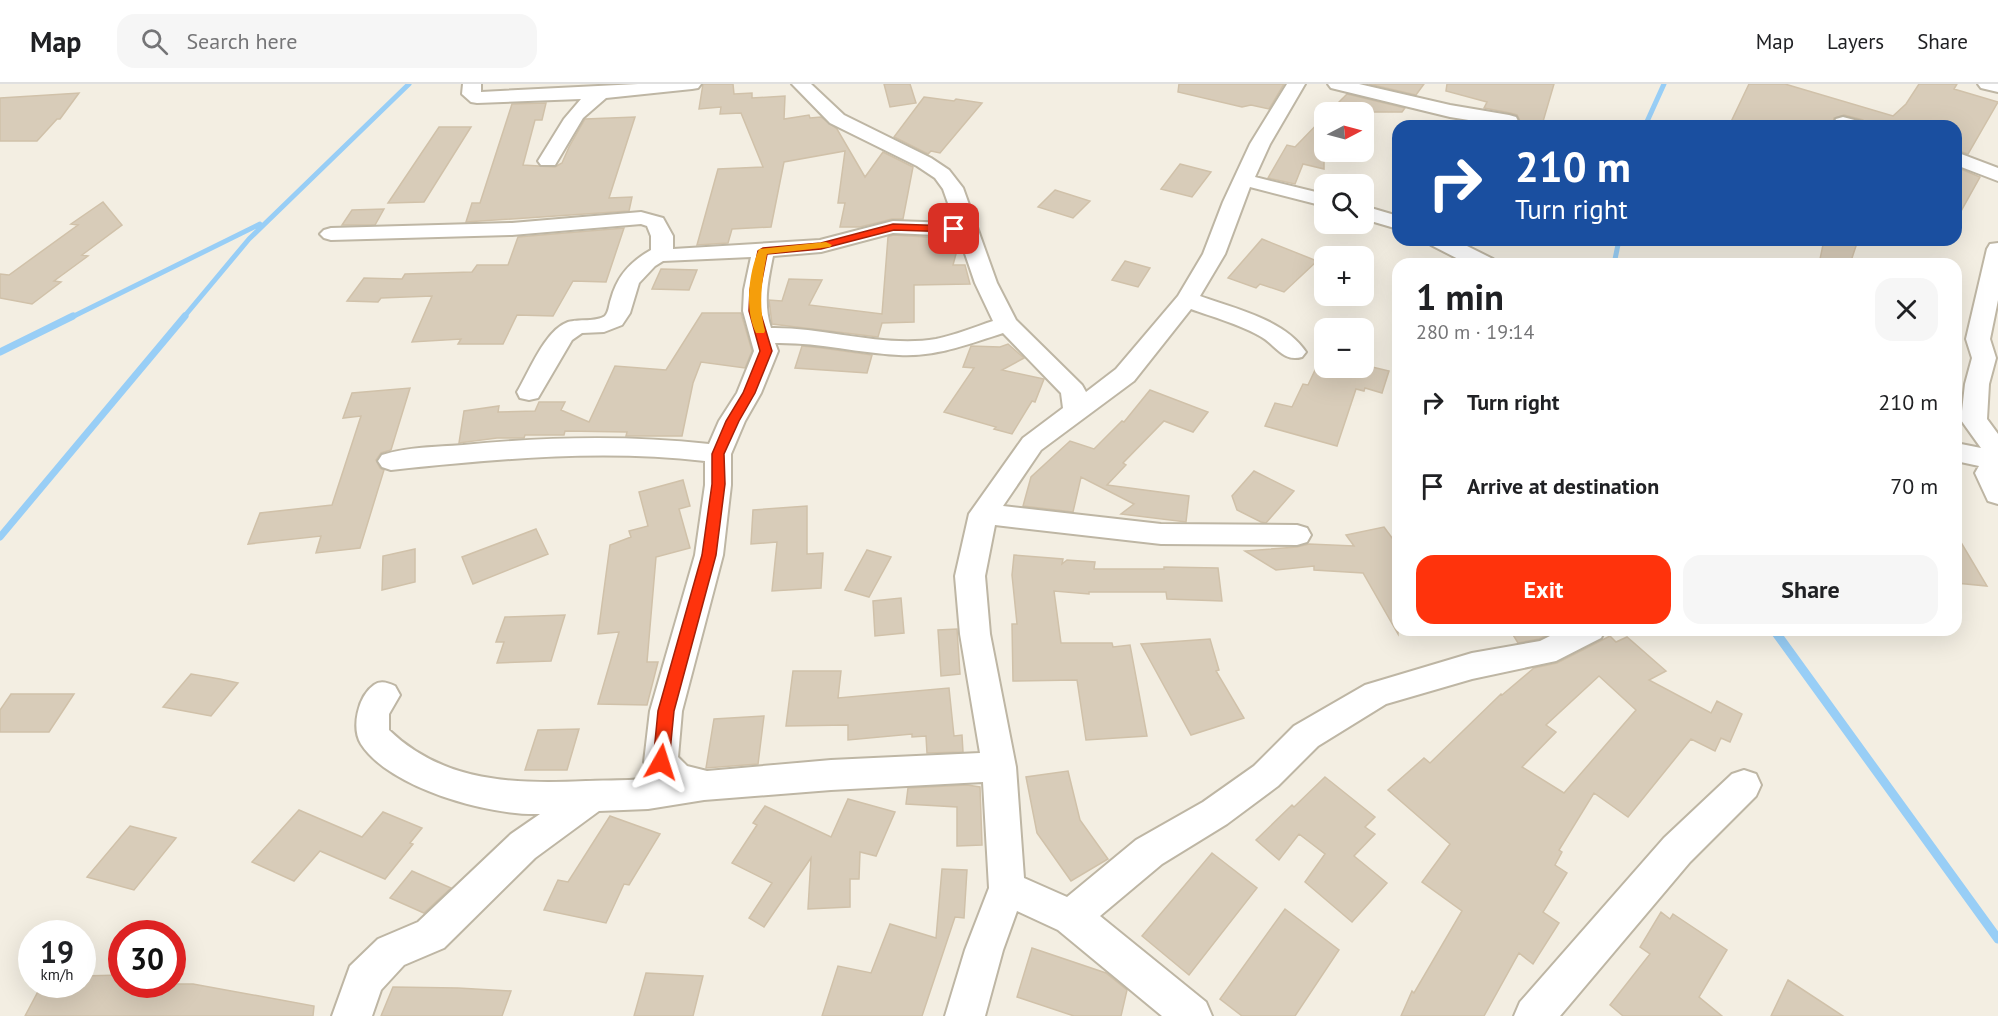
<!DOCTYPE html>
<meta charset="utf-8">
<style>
:root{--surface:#fff;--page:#f6f6f6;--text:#202124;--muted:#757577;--line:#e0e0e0;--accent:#ff330c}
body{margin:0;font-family:"PT Sans",sans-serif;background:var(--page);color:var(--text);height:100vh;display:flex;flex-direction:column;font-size:22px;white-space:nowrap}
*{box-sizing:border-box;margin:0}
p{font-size:20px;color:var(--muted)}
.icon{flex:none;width:33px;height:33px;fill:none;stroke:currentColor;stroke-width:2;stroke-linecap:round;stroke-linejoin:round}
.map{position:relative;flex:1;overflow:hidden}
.side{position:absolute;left:1392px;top:174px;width:570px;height:378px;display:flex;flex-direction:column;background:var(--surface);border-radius:18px;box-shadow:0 6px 24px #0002}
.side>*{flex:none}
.guide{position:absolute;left:1392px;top:36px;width:570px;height:126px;border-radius:18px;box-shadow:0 6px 24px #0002;background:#1a4fa0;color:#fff;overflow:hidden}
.needle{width:39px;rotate:84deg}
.controls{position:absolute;left:1314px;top:18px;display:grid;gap:12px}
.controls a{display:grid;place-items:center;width:60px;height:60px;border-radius:12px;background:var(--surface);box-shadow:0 6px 24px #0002;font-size:30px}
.speed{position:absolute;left:18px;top:836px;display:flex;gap:12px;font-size:30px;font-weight:700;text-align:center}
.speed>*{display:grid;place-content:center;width:78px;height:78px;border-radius:50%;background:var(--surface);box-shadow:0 6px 24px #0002;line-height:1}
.speed small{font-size:15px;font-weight:400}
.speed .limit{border:9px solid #d22;background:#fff;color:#111}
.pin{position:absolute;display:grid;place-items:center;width:51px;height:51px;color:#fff;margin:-26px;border-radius:12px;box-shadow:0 3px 9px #0006}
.me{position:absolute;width:66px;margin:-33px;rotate:6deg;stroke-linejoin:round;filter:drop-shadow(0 0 4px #0008)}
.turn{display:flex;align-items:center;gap:21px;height:126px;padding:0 24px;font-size:27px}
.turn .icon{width:78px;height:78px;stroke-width:2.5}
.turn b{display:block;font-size:42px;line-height:51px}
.round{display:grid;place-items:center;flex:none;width:63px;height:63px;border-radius:18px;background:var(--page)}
.overview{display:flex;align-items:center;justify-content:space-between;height:102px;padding:0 24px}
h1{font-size:36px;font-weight:700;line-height:45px}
.primary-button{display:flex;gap:12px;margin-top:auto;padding:12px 24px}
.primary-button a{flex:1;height:69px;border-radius:18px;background:var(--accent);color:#fff;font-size:24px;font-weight:700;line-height:69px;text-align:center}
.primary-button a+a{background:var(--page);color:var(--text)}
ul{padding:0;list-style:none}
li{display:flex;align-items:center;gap:18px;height:84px;padding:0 24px}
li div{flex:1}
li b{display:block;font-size:22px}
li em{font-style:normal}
header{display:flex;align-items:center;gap:36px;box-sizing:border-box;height:84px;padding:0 30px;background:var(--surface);border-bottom:2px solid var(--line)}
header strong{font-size:28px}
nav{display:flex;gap:33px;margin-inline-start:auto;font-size:21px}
.search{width:420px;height:54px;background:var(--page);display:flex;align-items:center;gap:15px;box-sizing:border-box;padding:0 21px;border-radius:18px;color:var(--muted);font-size:22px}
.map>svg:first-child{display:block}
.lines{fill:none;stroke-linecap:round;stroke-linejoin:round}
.stream-far2{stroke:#98cef6;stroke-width:5}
.stream-far1{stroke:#98cef6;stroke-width:7}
.stream{stroke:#98cef6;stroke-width:9}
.building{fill:#d8ccb9;stroke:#d0c1a9;stroke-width:1.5;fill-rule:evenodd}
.street-casing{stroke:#beb6a4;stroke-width:4}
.street{fill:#fff;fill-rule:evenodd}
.route{fill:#ff330c;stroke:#a62108;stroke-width:1.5}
.slow{fill:#f59e0b}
</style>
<header>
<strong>Map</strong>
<div class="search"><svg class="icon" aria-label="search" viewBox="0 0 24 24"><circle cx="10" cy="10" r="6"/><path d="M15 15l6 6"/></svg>Search here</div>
<nav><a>Map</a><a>Layers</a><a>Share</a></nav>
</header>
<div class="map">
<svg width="1998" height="932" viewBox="0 0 1998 932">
<rect width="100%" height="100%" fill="#f3eee2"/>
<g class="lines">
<path class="stream-far2" d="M1645 42 1664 0
M1614 180 1619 156
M70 234 260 140
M183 234 249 155 409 0"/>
<path class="stream-far1" d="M0 268 73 232
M0 453 185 232"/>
<path class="stream" d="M1774 546 1998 855"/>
</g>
<path class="building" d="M703 0H733L734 10 752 9V14L785 12 784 35 809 31 810 34 821 33 837 45 865 93 883 68 913 83 903 135H892L860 143H840L845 119H838L845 67 784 78 771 143 732 145 728 159 697 161 718 85 763 83 741 29 720 30 721 23 699 25Z
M884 0H910L916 19 890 23Z
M1179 0H1284L1269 25 1251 21 1242 23 1178 8Z
M1369 0H1424L1416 11Z
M1447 0H1554L1542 41 1520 37 1517 31 1510 29 1484 24 1487 18 1446 7Z
M1749 0H1785L1893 32 1906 20 1919 0H1957L1954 5 1998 18 1968 70 1956 66V42H1866L1863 36 1844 31 1834 34 1833 42H1729Z
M79 9 60 35H57L37 57H0V14Z
M1347 10 1405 24 1402 28H1329Z
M924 13 954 17 956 15 982 19 940 69 931 67 928 70 894 53Z
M546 19 542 36H535L523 81 555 83 562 79 569 63 585 35 635 33 609 114 632 113 629 127 466 138 472 119H480L512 20Z
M1324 33V85L1303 80 1295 100 1268 94 1287 61 1295 63Z
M439 43H471L424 118 388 119Z
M1180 80 1211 88 1192 113 1161 105Z
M1956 83 1980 93 1956 136Z
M1055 106 1090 117 1073 134 1038 123Z
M103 118 122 141 82 171 88 172 54 197 61 198 32 220 0 214V190L9 191 78 141 71 140Z
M384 125 375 141H342L352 126Z
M624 144 606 198 573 197 553 232 517 231 503 260H458L461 255 412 258 432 212 381 214 378 218 347 217 364 194 402 195 405 190 472 188 477 181H508L518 153Z
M893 151 958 155 959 159 953 181H965L970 200 914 201V238L882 239 878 253 772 240 769 216 782 217 789 195 822 196 809 221 882 230 888 153Z
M1262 155 1317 177 1284 208 1260 200 1256 204 1228 194Z
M1824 156H1858L1850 180H1819Z
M1125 177 1150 184 1138 203 1112 196Z
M661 185 697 186 689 206 652 205Z
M702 229H741L752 267 745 284 701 278 693 299 682 352H626L627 348 565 347 564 351H525L524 354H497L459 359 464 327 499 322 498 328 535 327 539 318H565L561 326 589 338 615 282 666 286Z
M1008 260 1024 274 1002 286 1044 295 1035 318 1032 317 1012 350 994 345 996 343 944 328 974 284 963 283 971 262 1000 263Z
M802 262 822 264 872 271 867 289 795 284Z
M1364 281 1389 287 1382 309 1365 304 1364 307 1356 305 1337 362 1265 342 1275 319 1292 323 1303 300 1308 301 1316 284H1364Z
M410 304 391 366 381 369 376 376 380 384 384 386 360 464 316 469 321 452 248 460 260 429 332 421 361 332 343 334 352 309Z
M1150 306 1208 328 1193 348 1164 337 1123 379 1126 381 1107 401 1189 412 1186 438 1121 430 1134 420 1081 393 1073 428 1023 422 1031 393 1070 357 1094 365 1122 337 1124 338Z
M1254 387 1294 407 1266 439 1261 438 1237 426 1232 412Z
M683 396 690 422 679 425 690 464 656 473 647 578H658L647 621 598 620 619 548 598 550 610 461 631 453 629 447 648 442 639 408Z
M807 422V470L823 469 821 504 772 507 777 458 751 460 753 426Z
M1384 443 1398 462V550L1363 489 1314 486V482L1276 486 1245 467 1297 463 1309 460 1354 462 1346 451Z
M536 445 548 470 473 500 462 473Z
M1956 450 1987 502 1956 499Z
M415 465V498L382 506 383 472Z
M867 466 891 473 869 513 845 506Z
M1014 471 1063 475 1062 480 1067 476 1095 478 1094 485H1164V483L1218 484 1222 517 1167 515 1166 508H1089V510L1054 507 1061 559H1112L1113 563 1130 561 1147 652 1086 656 1077 596 1013 597 1012 540H1017L1012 491Z
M901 514 904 549 875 552 873 517Z
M565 531 551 577 497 579 504 558H496L505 533Z
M957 545 960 590 941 592 938 546Z
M1510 546H1557L1539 555 1518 559Z
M1610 552 1616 558 1627 553 1666 587 1649 596 1711 629 1717 617 1742 630 1730 658 1721 654 1715 667 1691 655 1628 733 1594 709 1559 766 1562 768 1555 781 1567 789 1543 828 1559 839 1533 880 1519 869 1484 932H1401L1412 907 1414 909 1462 827 1422 798 1450 760 1388 706 1424 674 1430 679 1501 610 1502 611 1534 584 1557 579ZM1599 592 1636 626 1564 709 1522 683 1556 648 1546 641Z
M1210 555 1219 586 1216 587 1244 634 1191 651 1141 560Z
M793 587H841L838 614 949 604 954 652 962 651 963 668 927 669 926 652 912 653V650L848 656V641L786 642Z
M191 590 220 595 238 599 211 632 163 623Z
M11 610H74L49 648H0V626Z
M764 632 758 680 706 684 714 635Z
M579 645 567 686H525L538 646Z
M1068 687 1080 736 1108 775 1071 797 1037 749 1026 693Z
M1325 693 1375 733 1365 743 1375 750 1354 772 1387 799 1352 838 1305 798 1325 770 1299 750 1279 776 1256 756 1292 721 1294 723Z
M967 701 980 703 982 761 957 762V723L906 720 908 704Z
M848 715 895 728 876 772 860 768 859 795H850V823L808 825 811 774 764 843 749 834 772 799 732 779 757 741 753 739 765 722 831 753Z
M299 726 362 753 383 728 422 744 410 759 413 760 385 795 320 767 294 797 252 778Z
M610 732 660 750 629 801 624 800 606 839 544 826 558 796 568 798Z
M130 742 176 754 134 806 87 793Z
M1212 769 1257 804 1189 891 1142 852Z
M942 785 967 786 964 834 955 833 922 932H822L838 882 871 889 890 840 936 854Z
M412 787 451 804 424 829 390 814Z
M1285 825 1339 866 1295 932H1242L1220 915Z
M1661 828 1670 835 1673 830 1727 866 1699 913 1722 932H1623L1610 921 1650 870 1640 863Z
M1032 864 1106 889 1127 906 1121 932H1074L1017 913Z
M646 889 703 892 693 932H634Z
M122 891V900H193L314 922 313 932H25L42 900H82V892Z
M1788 896 1843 932H1771Z
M393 903 458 904 511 907 502 932H381Z"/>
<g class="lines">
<defs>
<path id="street" d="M463 0H481V8L638 0H701L698 4 692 5 606 14 583 34 555 81H541L538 77 564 35 581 15 477 19 471 18 462 10Z
M792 0H811L844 31 931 74 949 86 963 104 997 199 1016 236 1082 301 1086 308 1116 285 1178 212 1203 170 1223 118 1250 60 1287 0H1305L1270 60 1255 93 1324 110V122L1250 103 1225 170 1200 212C1235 225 1284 235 1306 268L1302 273C1282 279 1275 259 1258 251 1238 240 1213 233 1191 225L1134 297 1041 366 1003 422 1161 440 1297 441 1307 444 1311 451 1307 458 1297 461 1161 460 995 441 985 492 990 550 1016 683 1024 794 1067 813 1136 756 1203 718 1254 682 1294 642 1365 601 1472 569 1540 557 1562 546H1605L1601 554 1556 577 1472 595 1386 620 1318 662 1278 702 1227 740 1162 780 1100 832 1206 918 1212 932H1162L1058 846 1017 827 1003 866 985 932H945L965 866 989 804 983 698 831 706 704 716 648 725 599 727 535 774 444 864 404 881 381 906 372 932H332L350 882 378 855 418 838 511 750 540 730C490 732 389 704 361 660 351 644 358 612 374 601 381 596 388 599 395 602L400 611 389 630V646C444 699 515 700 586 697 608 696 632 697 654 694L644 678 650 627 695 471 705 401V377C600 365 495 375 391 386L382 383 378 377 382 371C407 363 436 363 463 361 545 353 627 351 709 360L719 337 737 309 754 267 743 227 744 206 751 173 663 177 655 182 639 199 630 229 622 241 604 248 582 249 572 256 538 314 529 316 520 314 517 308C529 288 545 246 568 238 578 235 597 238 605 232 609 228 609 220 611 215 617 192 631 177 651 166V152L647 142 641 140 512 151 331 156 324 154 320 150 324 146 331 144 512 139 641 128 663 134 673 152V165L820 156 893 137 955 139 943 105 935 94 917 82 830 39ZM893 149 959 152 975 199 993 237C975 243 955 251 936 255 884 264 825 243 771 244 763 219 768 197 773 172L821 168ZM1003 249 1061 309 1063 324 1023 354 969 430 955 492 960 550 980 669 831 676 707 687 687 682 678 673 682 627 723 471 731 401V370L745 337 761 309 778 267 775 259C817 258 858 269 899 271 936 273 969 260 1003 249Z
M1328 0H1359L1450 21 1509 31 1516 33 1518 37 1516 41 1506 42 1450 33 1331 4Z
M1978 0H1998V8L1981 4Z
M1843 33 1862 38 1864 42H1836L1834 39 1836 35Z
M1956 68 1998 84V97L1956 81Z
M1364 122 1398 132V145L1364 135Z
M1428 156H1455L1493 175 1496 180H1468L1431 161Z
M1998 159V216L1990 255 1996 274 1989 300 1987 335 1998 350V420L1988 417 1975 389 1979 382 1956 377V359L1981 364 1961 336 1965 300 1972 274 1966 255 1987 165 1990 160Z
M1744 686 1756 690 1761 701 1756 712 1690 778 1560 932H1514L1520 918 1664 754 1732 690Z"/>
</defs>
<use href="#street" class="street-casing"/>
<use href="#street" class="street"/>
</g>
<path class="route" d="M893 140 954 142 959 145 954 148 894 146 821 165 767 170 760 206V227L772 267 755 309 739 337 724 370 725 400 716 471 674 627 669 678 667 683 661 685 655 683 653 678 658 627 702 471 712 400V370L726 337 743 309 760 267 749 227 750 206 758 167 763 164 821 159Z"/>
<path class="slow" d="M826 158 832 161 830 163 767 170C762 197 758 219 765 247L764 249H756C744 225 749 188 759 165Z"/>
</svg>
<div class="controls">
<a><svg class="needle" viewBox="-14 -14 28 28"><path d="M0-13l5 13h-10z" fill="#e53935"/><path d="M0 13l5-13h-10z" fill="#757577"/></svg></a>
<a><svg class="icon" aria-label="search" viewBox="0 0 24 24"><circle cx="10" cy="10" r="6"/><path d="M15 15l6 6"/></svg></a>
<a>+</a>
<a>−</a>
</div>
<div class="speed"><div>19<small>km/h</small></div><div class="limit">30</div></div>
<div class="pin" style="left:954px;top:145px;background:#d93025"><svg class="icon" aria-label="arrive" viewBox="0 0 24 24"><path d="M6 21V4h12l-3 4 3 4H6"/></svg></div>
<svg class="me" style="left:661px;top:678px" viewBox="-20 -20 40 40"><path d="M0-17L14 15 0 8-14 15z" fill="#ff330c" stroke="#fff" stroke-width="4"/></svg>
<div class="guide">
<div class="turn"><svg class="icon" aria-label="right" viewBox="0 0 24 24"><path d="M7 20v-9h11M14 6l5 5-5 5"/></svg><div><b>210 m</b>Turn right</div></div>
</div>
<section class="side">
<div class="overview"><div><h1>1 min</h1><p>280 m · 19:14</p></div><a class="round"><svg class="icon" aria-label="close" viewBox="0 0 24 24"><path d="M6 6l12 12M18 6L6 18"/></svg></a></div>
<ul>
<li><svg class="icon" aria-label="right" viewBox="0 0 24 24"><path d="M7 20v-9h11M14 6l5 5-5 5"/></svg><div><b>Turn right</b></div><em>210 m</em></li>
<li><svg class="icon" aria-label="arrive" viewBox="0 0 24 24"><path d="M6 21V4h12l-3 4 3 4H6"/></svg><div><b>Arrive at destination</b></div><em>70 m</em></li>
</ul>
<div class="primary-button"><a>Exit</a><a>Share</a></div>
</section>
</div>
